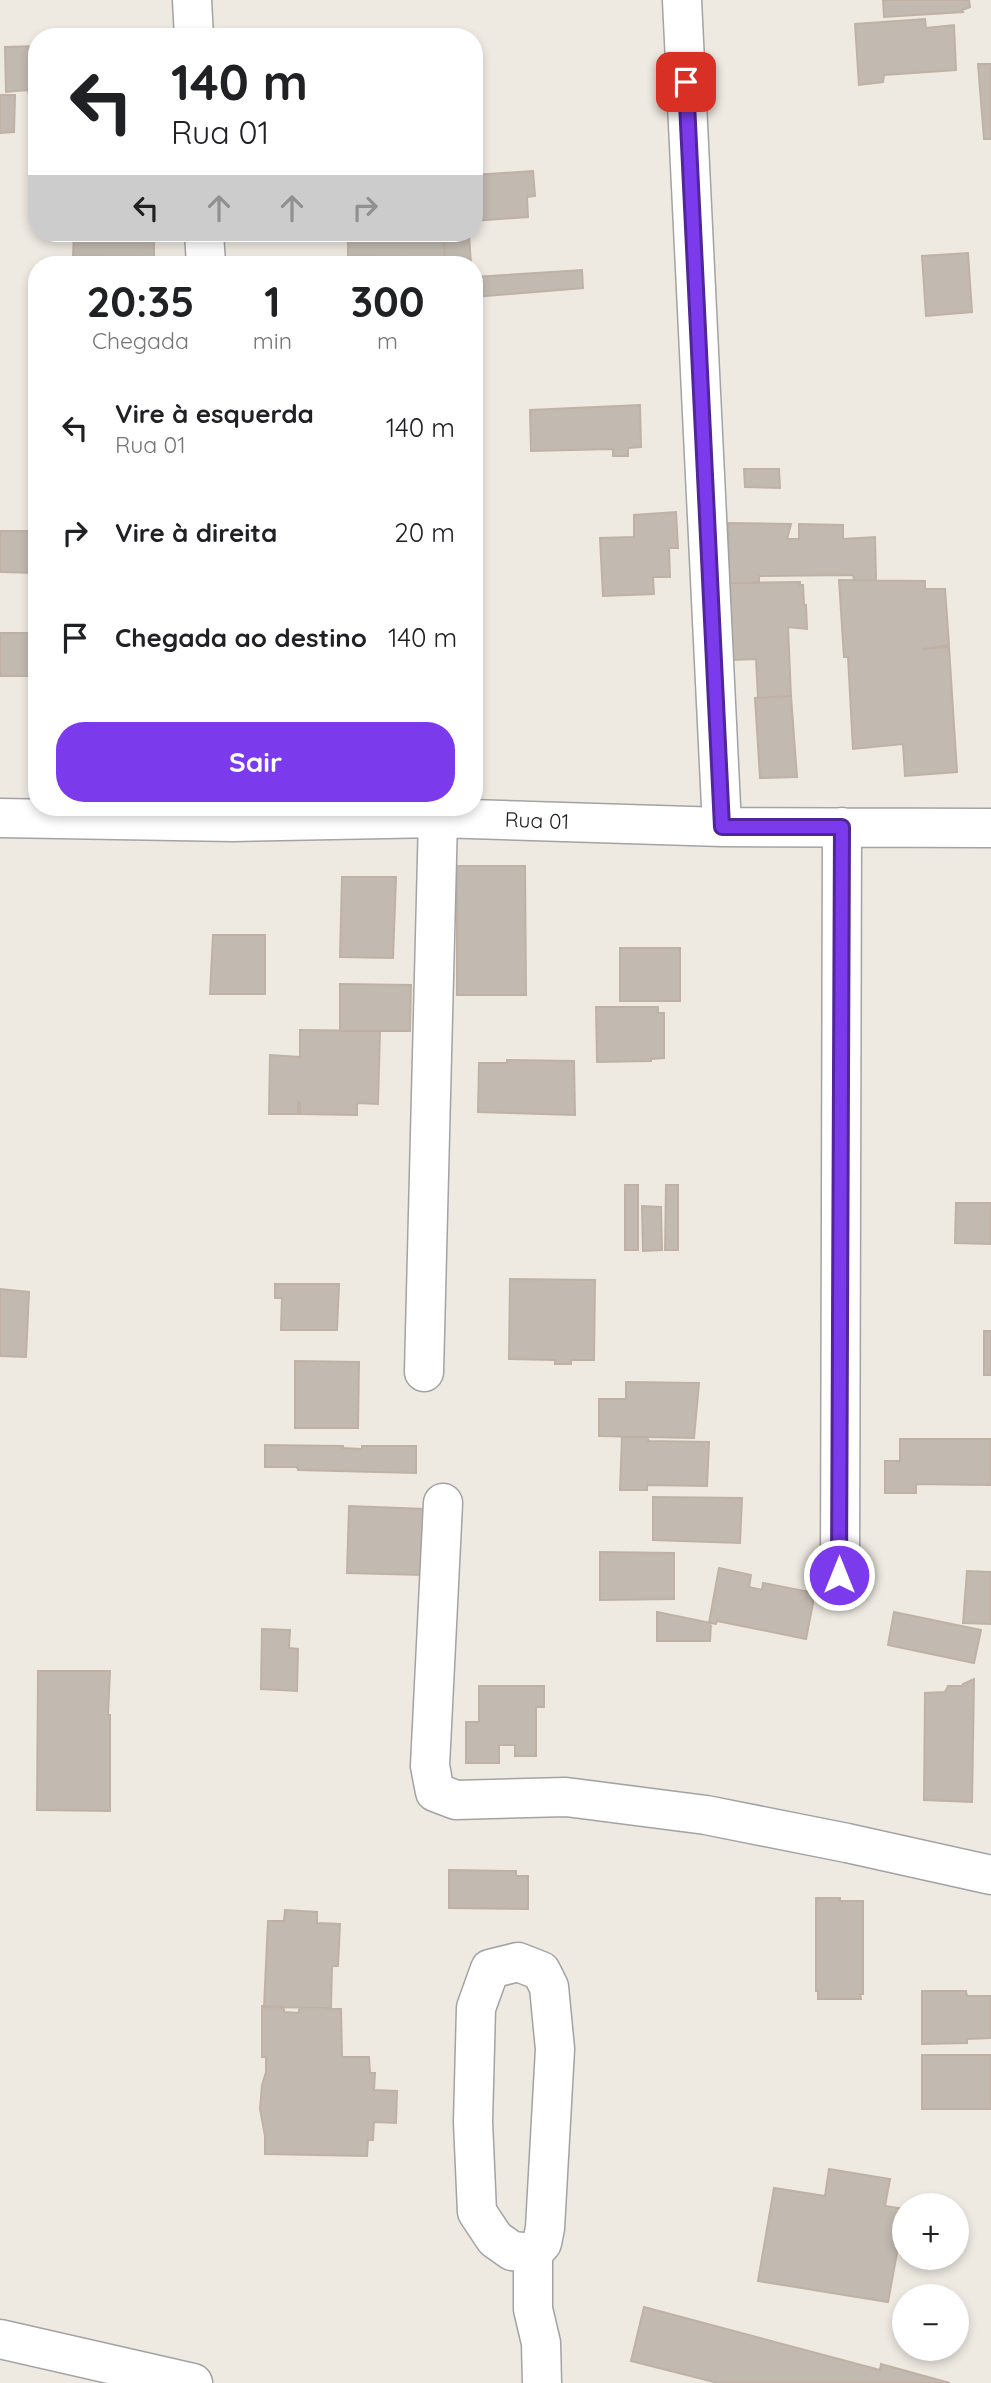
<!DOCTYPE html>
<html lang="pt">
<meta charset="utf-8">
<style>
:root{--surface:#fff;--page:#f6f6f6;--text:#202124;--muted:#757577;--accent:#7c3aed}
body{margin:0;font-family:Quicksand,sans-serif;background:var(--page);color:var(--text);height:100vh;display:flex;flex-direction:column;font-size:26px;white-space:nowrap}
*{box-sizing:border-box;margin:0}
p{font-size:23px;color:var(--muted)}
.icon{flex:none;width:38px;height:38px;fill:none;stroke:currentColor;stroke-width:2;stroke-linecap:round;stroke-linejoin:round}
.map{position:relative;flex:1;overflow:hidden}
.side{position:absolute;left:28px;top:256px;width:455px;height:560px;display:flex;flex-direction:column;background:var(--surface);border-radius:28px;box-shadow:0 4px 10px #0003}
.side>*{flex:none}
.guide{position:absolute;left:28px;top:28px;width:455px;height:214px;border-radius:28px;box-shadow:0 4px 10px #0003;background:#fff;color:var(--text);overflow:hidden}
.controls{position:absolute;left:892px;top:2193px;display:grid;gap:14px}
.controls a{display:grid;place-items:center;width:77px;height:77px;border-radius:50%;background:var(--surface);box-shadow:0 4px 10px #0003;font-size:35px}
.pin{position:absolute;display:grid;place-items:center;width:60px;height:60px;color:#fff;margin:-30px;border-radius:14px;box-shadow:0 4px 10px #0006}
.me{position:absolute;width:77px;margin:-38px;rotate:0deg;stroke-linejoin:round;filter:drop-shadow(0 0 5px #0008)}
.turn{display:flex;align-items:center;gap:24px;height:147px;padding:0 28px;font-size:32px}
.turn .icon{width:91px;height:91px;stroke-width:2.5}
.turn b{display:block;font-size:49px;line-height:60px}
.lanes{display:flex;align-items:center;height:66px;padding:0 28px;background:#0003;justify-content:center;gap:35px;direction:ltr}
.lanes .off{opacity:.35}
.eta{display:flex;justify-content:space-evenly;align-items:center;height:119px;text-align:center}
.eta b{font-size:42px;font-weight:700;line-height:49px}
.primary-button{display:flex;gap:14px;margin-top:auto;padding:14px 28px}
.primary-button a{flex:1;height:80px;border-radius:28px;background:var(--accent);color:#fff;font-size:28px;font-weight:700;line-height:80px;text-align:center}
ul{padding:0;list-style:none}
li{display:flex;align-items:center;gap:21px;height:105px;padding:0 28px}
li div{flex:1}
li b{display:block;font-size:26px}
li em{font-style:normal}
.map>svg:first-child{display:block}
.building{fill:#c2bab1;stroke:#c0b1a4;stroke-width:2}
.lines{fill:none;stroke-linecap:round;stroke-linejoin:round}
.minor-casing{stroke:#a3a3a3;stroke-width:41}
.minor{stroke:#fff;stroke-width:38}
.route-casing{stroke:#51269a;stroke-width:18}
.route{stroke:#7c3aed;stroke-width:12}
.labels{text-anchor:middle;stroke-width:5;stroke-linejoin:round;paint-order:stroke}
.street-label{font-size:21px;fill:#1c1c1c;stroke:#fff}
</style>
<div class="map">
<svg width="991" height="2383" viewBox="0 0 991 2383">
<rect width="100%" height="100%" fill="#eeeae2"/>
<path class="building" d="M883 0H969L970 7 962 10 963 12 884 17Z
M925 19 926 28 954 25 956 70 884 75 883 82 859 85 855 24Z
M37 46V95H29L28 90 6 92 5 47Z
M978 64H991V139H984Z
M0 95H15L14 132 0 133Z
M533 171 535 196 527 197 528 217 474 221V175Z
M74 233H154V257L73 256Z
M348 233H443L445 261 409 262V257L348 256Z
M469 236 471 264H445L444 238Z
M968 253 972 312 926 316 922 256Z
M582 270 583 288 474 297V277Z
M640 405 641 447 628 448V456H613V449L531 451 530 410Z
M744 469H779L780 488 745 487Z
M676 512 678 548H669L670 577H653L654 594 603 596 600 538 634 537V515Z
M728 523 791 524 787 539H799V524L843 525V539L875 537 876 580H854L853 575 759 576V583H730Z
M0 531H37V573L0 572Z
M839 580 925 581V589H945L949 645 923 649 949 647 957 772 905 776 903 744 853 749 848 657H844Z
M800 582V585H803L804 605H806L807 629 788 627 791 696 758 698 756 659 733 660 730 583Z
M0 633H37V676H0Z
M791 696 797 777 760 778 755 698Z
M457 866H525L526 995H457Z
M342 877H396L393 958 340 957Z
M213 935H265V994H210Z
M620 948H680V1001H620Z
M340 984 411 985 410 1031H340Z
M596 1007H658V1013H664V1058L651 1059V1061L597 1062Z
M300 1030 380 1031 378 1104 357 1103V1115L300 1114V1103L298 1102V1114H269L270 1055 300 1057Z
M507 1060 574 1061 575 1115 478 1112 479 1063H507Z
M625 1185H638V1250H625Z
M666 1185H678V1250H665Z
M956 1203H991V1244L955 1243Z
M642 1206 661 1207 662 1250 643 1251Z
M510 1279 595 1280 594 1360H571V1364H555V1360L509 1359Z
M275 1284H339L337 1330H281L282 1298H275Z
M0 1289 29 1292 26 1357 0 1356Z
M984 1331H991V1375H984Z
M295 1361 359 1362 358 1428H295Z
M626 1382 699 1383 694 1438 599 1436V1399H626Z
M622 1437H649L648 1441 709 1442 707 1486 647 1485V1490H620Z
M900 1439H991V1485L916 1484V1493H885V1461H900Z
M265 1445 343 1446V1448L362 1449V1446H416V1473L298 1470 297 1467H265Z
M653 1497 742 1498 740 1543 653 1540Z
M349 1506 425 1509 424 1575 347 1573Z
M600 1552 674 1553V1599L600 1600Z
M719 1568 751 1575 749 1587 762 1590 763 1583 815 1593 806 1639 717 1621 716 1624 709 1623Z
M967 1571 991 1572V1624L963 1623Z
M657 1612 711 1623 710 1641H657Z
M894 1612 981 1630 974 1663 888 1645Z
M262 1629 290 1630 289 1648 298 1649 297 1691 261 1689Z
M38 1671H110L108 1715H110V1811L37 1810Z
M974 1679 972 1802 924 1800 925 1693 945 1692 948 1686H962L963 1684Z
M479 1686H544V1707H536V1756H515V1745H499V1763H466V1722H479Z
M449 1870 516 1871V1876H528V1909L449 1908Z
M816 1898H840V1901H863V1994H860L861 1999H818V1991H816Z
M285 1910 317 1912V1923L340 1924 338 1966H332L331 2008 264 2007 268 1921H284Z
M922 1991H966L967 1996H991V2038L967 2039V2043L922 2044Z
M262 2006 284 2007V2012L299 2013V2008L341 2009 342 2057H369L370 2073H375L374 2090 397 2091 396 2123 374 2122 373 2140H368L367 2156 265 2154V2136L260 2109 262 2085 266 2072V2057H262Z
M922 2055H991V2109H922Z
M829 2169 890 2179 885 2206 905 2209 888 2302 758 2281 774 2188 825 2196Z
M644 2307 880 2370 881 2364 950 2383H718L631 2361Z"/>
<g class="lines">
<defs>
<path id="minor" d="M192 0 194 37
M682 0 722 827
M204 233 206 264
M0 818 233 822 438 818 722 827 991 828
M424 1372 438 818
M443 1503 430 1766 435 1792 456 1800 566 1797 706 1815 847 1843 991 1875
M840 1575 842 827
M533 2253 512 2251 495 2239 477 2212 473 2122 476 2008 490 1969 518 1962 541 1971 549 1987 555 2049 545 2228 542 2243 533 2253V2309L541 2343 542 2383
M0 2339 193 2383"/>
</defs>
<use href="#minor" class="minor-casing"/>
<use href="#minor" class="minor"/>
</g>
<g class="lines">
<defs>
<path id="route" d="M686 82 722 827H842L839 1575"/>
</defs>
<use href="#route" class="route-casing"/>
<use href="#route" class="route"/>
</g>
<g class="labels">
<g class="street-label">
<text transform="translate(537 821) rotate(2)" y="7">Rua 01</text>
</g>
</g>
</svg>
<div class="controls">
<a>+</a>
<a>−</a>
</div>
<div class="pin" style="left:686px;top:82px;background:#d93025"><svg class="icon" aria-label="arrive" viewBox="0 0 24 24"><path d="M6 21V4h12l-3 4 3 4H6"/></svg></div>
<svg class="me" style="left:839px;top:1575px" viewBox="-20 -20 40 40"><circle r="17" fill="#7c3aed" stroke="#fff" stroke-width="3"/><path d="M0-11L8 9 0 5-8 9z" fill="#fff"/></svg>
<div class="guide">
<div class="turn"><svg class="icon" aria-label="left" viewBox="0 0 24 24"><path d="M17 20v-9H6M10 6l-5 5 5 5"/></svg><div><b>140 m</b>Rua 01</div></div>
<div class="lanes"><svg class="icon" aria-label="left" viewBox="0 0 24 24"><path d="M17 20v-9H6M10 6l-5 5 5 5"/></svg><svg class="icon off" aria-label="ahead" viewBox="0 0 24 24"><path d="M12 20V5M6 11l6-6 6 6"/></svg><svg class="icon off" aria-label="ahead" viewBox="0 0 24 24"><path d="M12 20V5M6 11l6-6 6 6"/></svg><svg class="icon off" aria-label="right" viewBox="0 0 24 24"><path d="M7 20v-9h11M14 6l5 5-5 5"/></svg></div>
</div>
<section class="side">
<div class="eta">
<div><b>20:35</b><p>Chegada</p></div>
<div><b>1</b><p>min</p></div>
<div><b>300</b><p>m</p></div>
</div>
<ul>
<li><svg class="icon" aria-label="left" viewBox="0 0 24 24"><path d="M17 20v-9H6M10 6l-5 5 5 5"/></svg><div><b>Vire à esquerda</b><p>Rua 01</p></div><em>140 m</em></li>
<li><svg class="icon" aria-label="right" viewBox="0 0 24 24"><path d="M7 20v-9h11M14 6l5 5-5 5"/></svg><div><b>Vire à direita</b></div><em>20 m</em></li>
<li><svg class="icon" aria-label="arrive" viewBox="0 0 24 24"><path d="M6 21V4h12l-3 4 3 4H6"/></svg><div><b>Chegada ao destino</b></div><em>140 m</em></li>
</ul>
<div class="primary-button"><a>Sair</a></div>
</section>
</div>
